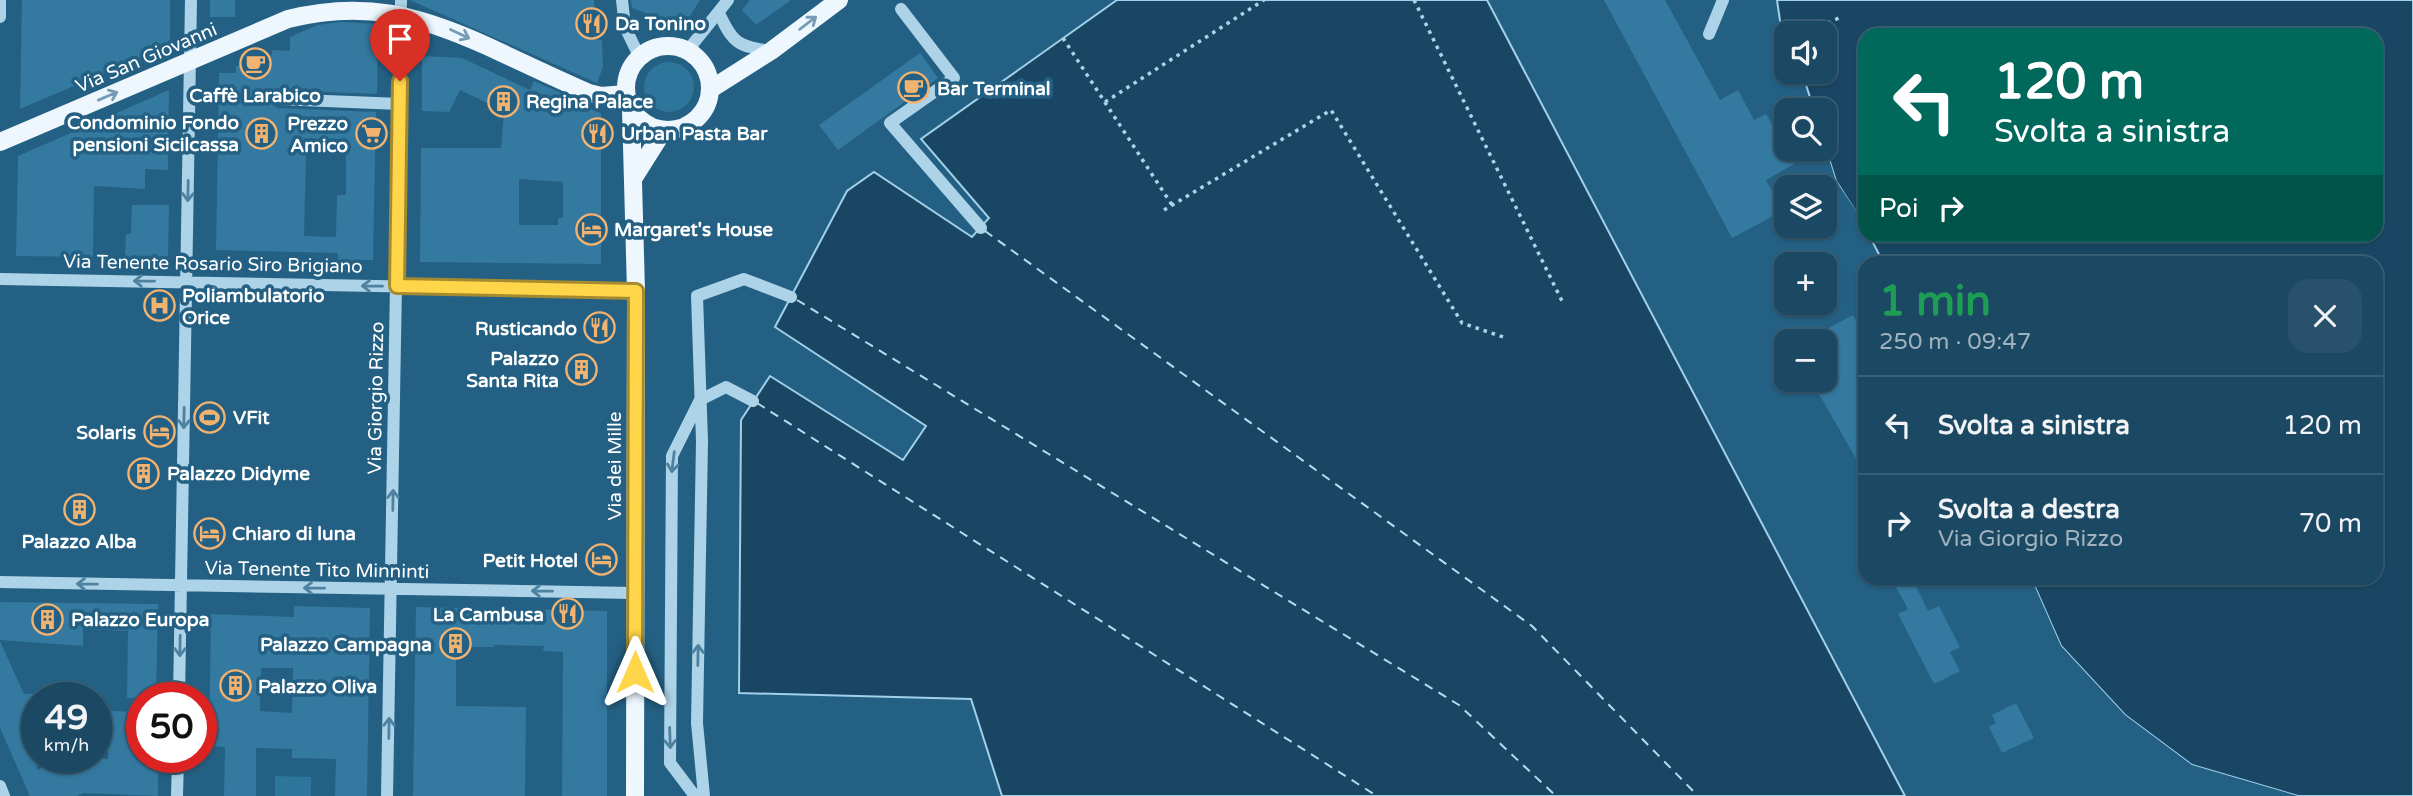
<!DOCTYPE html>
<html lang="it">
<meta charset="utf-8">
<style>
:root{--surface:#1b4862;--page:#28526b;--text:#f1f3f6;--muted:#a0b2be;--line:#396077}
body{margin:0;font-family:"Varela Round",sans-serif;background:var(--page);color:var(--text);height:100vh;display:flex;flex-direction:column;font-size:26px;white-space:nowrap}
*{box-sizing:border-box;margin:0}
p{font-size:23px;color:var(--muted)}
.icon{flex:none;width:38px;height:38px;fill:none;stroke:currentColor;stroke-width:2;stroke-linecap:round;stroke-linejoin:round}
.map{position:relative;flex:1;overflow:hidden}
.panel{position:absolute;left:1858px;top:256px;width:525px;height:329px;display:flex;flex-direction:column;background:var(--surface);border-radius:21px;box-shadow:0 2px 5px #0004,0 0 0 2px var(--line)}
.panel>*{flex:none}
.top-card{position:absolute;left:1858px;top:28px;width:525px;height:214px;border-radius:21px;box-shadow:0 2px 5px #0004,0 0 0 2px var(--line);background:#00695c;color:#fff;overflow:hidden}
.fabs{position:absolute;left:1774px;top:21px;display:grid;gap:14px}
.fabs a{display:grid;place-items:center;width:63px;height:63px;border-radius:14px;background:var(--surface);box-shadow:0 2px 5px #0004,0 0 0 2px var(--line);font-size:35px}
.speed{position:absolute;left:21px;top:682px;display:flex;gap:14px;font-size:35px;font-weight:700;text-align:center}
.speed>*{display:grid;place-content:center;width:91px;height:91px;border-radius:50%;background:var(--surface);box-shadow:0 2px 5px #0004,0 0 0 2px var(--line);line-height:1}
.speed small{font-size:18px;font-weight:400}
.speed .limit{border:10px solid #d22;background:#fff;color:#111}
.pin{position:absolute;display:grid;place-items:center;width:60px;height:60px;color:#fff;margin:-72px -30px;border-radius:50% 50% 50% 0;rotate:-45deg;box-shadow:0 0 7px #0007}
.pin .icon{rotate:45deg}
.me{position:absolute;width:77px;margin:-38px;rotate:0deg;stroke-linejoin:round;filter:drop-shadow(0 0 5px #0008)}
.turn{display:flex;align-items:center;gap:24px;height:147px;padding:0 21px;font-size:32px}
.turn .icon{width:91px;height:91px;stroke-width:2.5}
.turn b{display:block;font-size:49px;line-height:60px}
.then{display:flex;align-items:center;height:66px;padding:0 21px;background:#0003;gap:14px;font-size:26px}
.round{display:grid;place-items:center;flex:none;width:74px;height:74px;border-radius:21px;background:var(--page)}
.head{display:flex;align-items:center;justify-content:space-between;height:119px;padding:0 21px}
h1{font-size:42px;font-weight:700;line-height:52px;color:#1e9e55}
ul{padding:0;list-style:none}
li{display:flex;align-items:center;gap:21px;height:98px;padding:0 21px;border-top:2px solid var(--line)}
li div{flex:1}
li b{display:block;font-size:26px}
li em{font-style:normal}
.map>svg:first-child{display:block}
.green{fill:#2e759b}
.water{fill:#194763;stroke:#a1d0e9;stroke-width:2}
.pier{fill:#246083}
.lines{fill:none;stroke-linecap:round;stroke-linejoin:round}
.ferry{stroke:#b8dcef;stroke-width:2;stroke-dasharray:9 7;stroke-linecap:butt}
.building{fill:#3479a0;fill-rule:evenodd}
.path{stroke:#add3e8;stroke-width:3.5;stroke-dasharray:3.5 5;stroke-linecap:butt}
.minor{stroke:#add3e8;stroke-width:12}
.major{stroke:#eff7fe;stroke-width:18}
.oneway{stroke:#759cb4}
.oneway2{stroke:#4d82a1}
.route-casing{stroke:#a68a30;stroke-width:18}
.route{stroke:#ffd54a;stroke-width:12}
.labels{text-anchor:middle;stroke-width:7;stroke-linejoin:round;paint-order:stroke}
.poi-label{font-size:19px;font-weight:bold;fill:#fff;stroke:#246083;text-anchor:start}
.street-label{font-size:19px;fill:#fff;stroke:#246083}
</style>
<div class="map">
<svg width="2413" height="796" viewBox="0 0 2413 796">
<rect width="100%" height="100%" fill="#246083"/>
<path class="green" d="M644 87a25 25 0 1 1 50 0a25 25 0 1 1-50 0Z
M275 776 311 777V796H275Z"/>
<path class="water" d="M1117 0H1487L1905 796H1002L971 699 739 693 741 420 770 376 903 460 926 426 775 327 847 191 874 172 972 237 989 218 921 139Z
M1777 0H2413V796H2298L2192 765 2125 715 2061 646 2031 578H2376V262H1883L1869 235 2376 234V35H1866L1865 226 1836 181 1825 146V110H1814L1802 72H1825V33H1787V45L1783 42Z"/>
<path class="pier" d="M1825 146 1836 181 1861 218 1866 230 1833 182 1822 149Z
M2028 578H2031L2061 646 2125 715 2192 765 2298 796H2286L2191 768 2122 718 2058 648Z"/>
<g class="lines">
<path class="ferry" d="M985 231 1532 626 1698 796
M797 300 1459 705 1556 796
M757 403 1377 796"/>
</g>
<path class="building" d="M22 0H170V45L20 109Z
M210 0H235V17H210Z
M410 0H594L596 39 602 40 603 67 597 83Z
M631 0H700L683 27 632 8Z
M750 0H791L756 25 742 10Z
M1604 0H1665L1720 100 1738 90 1754 120 1766 114 1794 164 1766 180 1783 211 1732 238Z
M342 22 378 24 377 94 277 90 270 94 268 99 277 108 376 112 373 260H338V253L216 250 219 73H236V66H251V60L272 55V50L290 51V37L317 25ZM306 154 346 155V195H337L336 237 304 236Z
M920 53 938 78 838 150 819 125Z
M422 56 462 58 530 90 534 81 589 105 588 108 601 113V264L420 262 421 148H501L504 111 460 90 449 112 422 111ZM519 179 563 182V218H558V225H519Z
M169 90 168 170 145 169V189L94 186 93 257 16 256 18 156Z
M132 205H169L168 258 125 257 126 234H131Z
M1853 315 1866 338V476L1811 380H1825V330Z
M1891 578H1912L1928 611 1939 606 1960 647 1950 652 1960 671 1934 684 1898 614 1908 609Z
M0 602 158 604 156 698H127L128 631 83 629V646L0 640Z
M294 606 370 608 367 796H335L336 759 292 758V749L256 748V796H224L225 747 209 746 211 614 294 617ZM261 668H293L292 713 260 711Z
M416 607 607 611V796H562L563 652 543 651 544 646 494 645V647H456V706L526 707 525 796H413Z
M0 641 24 694H37V770L66 758 108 759 109 711 142 712V760H158V796L83 793 77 796H30L0 728Z
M2016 703 2034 738 2002 753 1989 727 1996 723 1992 715Z"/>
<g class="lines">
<path class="path" d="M1414 0 1563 303
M1804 33 1839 18
M1063 38 1172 205
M1783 42 1787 41
M1105 102 1264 0
M1164 210 1331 110 1462 323 1506 338"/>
<path class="minor" d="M622 0 625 27 639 56
M901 9 954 78 890 123 981 228
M719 13C733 44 738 46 771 51
M0 17V0
M1709 34 1723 0
M688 50 728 0
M277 99 400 104
M0 279 636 291
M0 582 634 593
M179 698 191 0
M0 786 4 796
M177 796 178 758
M387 796 401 0
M695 796 670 763 672 456 700 400 726 387 753 401
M704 796 697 723 702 441 697 296 744 279 791 297"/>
<path class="major" d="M626 88a42 42 0 1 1 84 0a42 42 0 1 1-84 0Z
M711 89 771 51 839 0
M631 109 636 291 635 796
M0 142 288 19C364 0 418 15 487 46 521 62 555 78 589 93L601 96 626 94
M633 179 664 130"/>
</g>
<defs><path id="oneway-shaft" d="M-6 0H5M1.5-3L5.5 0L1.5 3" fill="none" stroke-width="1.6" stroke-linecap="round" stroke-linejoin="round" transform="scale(1.75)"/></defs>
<g class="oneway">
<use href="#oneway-shaft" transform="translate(808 23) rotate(-37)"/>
<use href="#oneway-shaft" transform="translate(460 34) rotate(25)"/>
<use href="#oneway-shaft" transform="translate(108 96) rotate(-23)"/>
</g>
<g class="oneway2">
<use href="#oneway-shaft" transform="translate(188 191) rotate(91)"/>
<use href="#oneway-shaft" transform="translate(144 281) rotate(-179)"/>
<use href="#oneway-shaft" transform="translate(372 286) rotate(-179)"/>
<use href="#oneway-shaft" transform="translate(184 418) rotate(91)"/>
<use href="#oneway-shaft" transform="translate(673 462) rotate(97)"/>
<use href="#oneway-shaft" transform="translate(393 500) rotate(-89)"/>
<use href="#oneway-shaft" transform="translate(87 584) rotate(-179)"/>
<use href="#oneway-shaft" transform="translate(314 588) rotate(-179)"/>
<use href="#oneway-shaft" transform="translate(542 591) rotate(-179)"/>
<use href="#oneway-shaft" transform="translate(180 646) rotate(91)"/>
<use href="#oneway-shaft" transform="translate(698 655) rotate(-89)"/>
<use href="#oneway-shaft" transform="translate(389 728) rotate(-89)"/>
<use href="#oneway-shaft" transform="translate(670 738) rotate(88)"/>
</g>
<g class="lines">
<defs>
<path id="route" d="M400 81 397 286 636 291 635 672"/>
</defs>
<use href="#route" class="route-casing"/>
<use href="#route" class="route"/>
</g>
<defs>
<symbol id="restaurant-ring" viewBox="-11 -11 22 22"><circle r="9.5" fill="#246083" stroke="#f2b370" stroke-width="1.5"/><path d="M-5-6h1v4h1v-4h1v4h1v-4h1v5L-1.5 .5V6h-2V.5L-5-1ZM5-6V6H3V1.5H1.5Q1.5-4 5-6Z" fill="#f2b370"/></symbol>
<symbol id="cafe-ring" viewBox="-11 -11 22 22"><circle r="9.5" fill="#246083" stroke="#f2b370" stroke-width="1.5"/><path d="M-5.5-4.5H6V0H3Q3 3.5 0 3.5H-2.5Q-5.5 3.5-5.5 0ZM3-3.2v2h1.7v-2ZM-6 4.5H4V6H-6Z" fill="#f2b370"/></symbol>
<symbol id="building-ring" viewBox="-11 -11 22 22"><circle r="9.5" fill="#246083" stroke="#f2b370" stroke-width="1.5"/><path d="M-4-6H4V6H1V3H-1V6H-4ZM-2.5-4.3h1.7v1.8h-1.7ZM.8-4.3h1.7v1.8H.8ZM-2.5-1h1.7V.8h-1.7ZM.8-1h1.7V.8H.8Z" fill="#f2b370"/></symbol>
<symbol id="supermarket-ring" viewBox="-11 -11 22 22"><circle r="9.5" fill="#246083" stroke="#f2b370" stroke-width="1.5"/><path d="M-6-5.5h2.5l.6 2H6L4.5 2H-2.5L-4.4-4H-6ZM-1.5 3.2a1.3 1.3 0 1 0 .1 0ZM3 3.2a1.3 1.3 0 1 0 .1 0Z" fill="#f2b370"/></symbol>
<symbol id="hotel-ring" viewBox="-11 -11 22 22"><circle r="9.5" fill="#246083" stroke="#f2b370" stroke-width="1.5"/><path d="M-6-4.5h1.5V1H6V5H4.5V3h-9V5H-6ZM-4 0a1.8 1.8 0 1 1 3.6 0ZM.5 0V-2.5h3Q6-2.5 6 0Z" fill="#f2b370"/></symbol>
<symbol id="hospital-ring" viewBox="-11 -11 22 22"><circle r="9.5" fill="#246083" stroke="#f2b370" stroke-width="1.5"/><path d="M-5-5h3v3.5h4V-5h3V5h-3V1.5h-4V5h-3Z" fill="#f2b370"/></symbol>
<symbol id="stadium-ring" viewBox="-11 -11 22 22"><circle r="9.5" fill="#246083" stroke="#f2b370" stroke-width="1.5"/><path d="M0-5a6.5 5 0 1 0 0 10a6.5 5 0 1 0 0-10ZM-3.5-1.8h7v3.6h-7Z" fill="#f2b370"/></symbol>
</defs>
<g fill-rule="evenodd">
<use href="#restaurant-ring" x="574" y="6" width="35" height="35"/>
<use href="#cafe-ring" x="238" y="46" width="35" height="35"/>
<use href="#cafe-ring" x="896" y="70" width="35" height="35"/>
<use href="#building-ring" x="486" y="84" width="35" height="35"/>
<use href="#building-ring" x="244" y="116" width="35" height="35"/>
<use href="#restaurant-ring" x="580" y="116" width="35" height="35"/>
<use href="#supermarket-ring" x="354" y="116" width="35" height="35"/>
<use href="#hotel-ring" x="574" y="212" width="35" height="35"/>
<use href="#hospital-ring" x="142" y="288" width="35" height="35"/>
<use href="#restaurant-ring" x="582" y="310" width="35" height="35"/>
<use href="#building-ring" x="564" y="352" width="35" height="35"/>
<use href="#stadium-ring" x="192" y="400" width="35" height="35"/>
<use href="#hotel-ring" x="142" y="414" width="35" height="35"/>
<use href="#building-ring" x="126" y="456" width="35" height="35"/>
<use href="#building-ring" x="62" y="492" width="35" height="35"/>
<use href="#hotel-ring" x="192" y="516" width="35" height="35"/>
<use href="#hotel-ring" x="584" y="542" width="35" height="35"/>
<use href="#restaurant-ring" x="550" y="596" width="35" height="35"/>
<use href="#building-ring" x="30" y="602" width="35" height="35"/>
<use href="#building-ring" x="438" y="626" width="35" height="35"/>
<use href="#building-ring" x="218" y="668" width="35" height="35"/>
</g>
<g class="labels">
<g class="poi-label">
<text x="615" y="30">Da Tonino</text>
<text x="937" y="95">Bar Terminal</text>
<text x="255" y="102" text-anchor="middle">Caffè Larabico</text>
<text x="526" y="108">Regina Palace</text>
<text x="239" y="129" text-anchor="end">Condominio Fondo<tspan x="239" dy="22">pensioni Sicilcassa</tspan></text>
<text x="348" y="130" text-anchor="end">Prezzo<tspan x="348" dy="22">Amico</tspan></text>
<text x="621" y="140">Urban Pasta Bar</text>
<text x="614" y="236">Margaret's House</text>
<text x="182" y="302">Poliambulatorio<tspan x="182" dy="22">Orice</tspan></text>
<text x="577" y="335" text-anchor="end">Rusticando</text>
<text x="559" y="365" text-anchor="end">Palazzo<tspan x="559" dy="22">Santa Rita</tspan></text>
<text x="233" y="424">VFit</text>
<text x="136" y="439" text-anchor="end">Solaris</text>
<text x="167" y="480">Palazzo Didyme</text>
<text x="232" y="540">Chiaro di luna</text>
<text x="79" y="548" text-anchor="middle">Palazzo Alba</text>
<text x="578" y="567" text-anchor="end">Petit Hotel</text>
<text x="544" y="621" text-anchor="end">La Cambusa</text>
<text x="71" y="626">Palazzo Europa</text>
<text x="432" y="651" text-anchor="end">Palazzo Campagna</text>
<text x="258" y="693">Palazzo Oliva</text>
</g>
<g class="street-label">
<text transform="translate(146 57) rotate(-23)" y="7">Via San Giovanni</text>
<text transform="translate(213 263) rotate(1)" y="7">Via Tenente Rosario Siro Brigiano</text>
<text transform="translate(375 398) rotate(-89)" y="7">Via Giorgio Rizzo</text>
<text transform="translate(614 466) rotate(-90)" y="7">Via dei Mille</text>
<text transform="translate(317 569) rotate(1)" y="7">Via Tenente Tito Minninti</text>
</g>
</g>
</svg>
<div class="fabs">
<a><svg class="icon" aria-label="sound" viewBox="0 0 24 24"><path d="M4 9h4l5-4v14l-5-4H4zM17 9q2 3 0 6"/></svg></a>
<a><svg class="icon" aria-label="search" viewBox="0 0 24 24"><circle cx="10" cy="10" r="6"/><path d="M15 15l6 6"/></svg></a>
<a><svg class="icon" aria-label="layers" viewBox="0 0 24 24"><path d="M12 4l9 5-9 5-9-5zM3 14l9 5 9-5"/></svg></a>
<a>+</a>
<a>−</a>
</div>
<div class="speed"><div>49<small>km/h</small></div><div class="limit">50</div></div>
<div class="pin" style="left:400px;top:81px;background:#d93025"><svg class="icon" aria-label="arrive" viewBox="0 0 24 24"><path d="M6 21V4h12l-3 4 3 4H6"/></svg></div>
<svg class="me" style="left:635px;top:672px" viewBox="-20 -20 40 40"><path d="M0-17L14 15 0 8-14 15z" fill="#ffd54a" stroke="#fff" stroke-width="4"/></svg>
<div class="top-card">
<div class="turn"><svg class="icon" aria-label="left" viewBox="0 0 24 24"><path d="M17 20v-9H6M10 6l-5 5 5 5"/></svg><div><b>120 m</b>Svolta a sinistra</div></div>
<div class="then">Poi<svg class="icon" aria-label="right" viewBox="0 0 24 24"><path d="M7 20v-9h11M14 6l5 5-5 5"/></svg></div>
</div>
<section class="panel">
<div class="head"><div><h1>1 min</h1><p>250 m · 09:47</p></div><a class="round"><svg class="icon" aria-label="close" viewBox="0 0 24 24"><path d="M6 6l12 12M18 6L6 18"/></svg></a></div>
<ul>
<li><svg class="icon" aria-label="left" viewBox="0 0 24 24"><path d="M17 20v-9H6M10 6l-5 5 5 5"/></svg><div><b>Svolta a sinistra</b></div><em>120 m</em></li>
<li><svg class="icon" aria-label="right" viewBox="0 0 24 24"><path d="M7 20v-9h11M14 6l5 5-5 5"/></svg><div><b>Svolta a destra</b><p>Via Giorgio Rizzo</p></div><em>70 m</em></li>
</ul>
</section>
</div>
